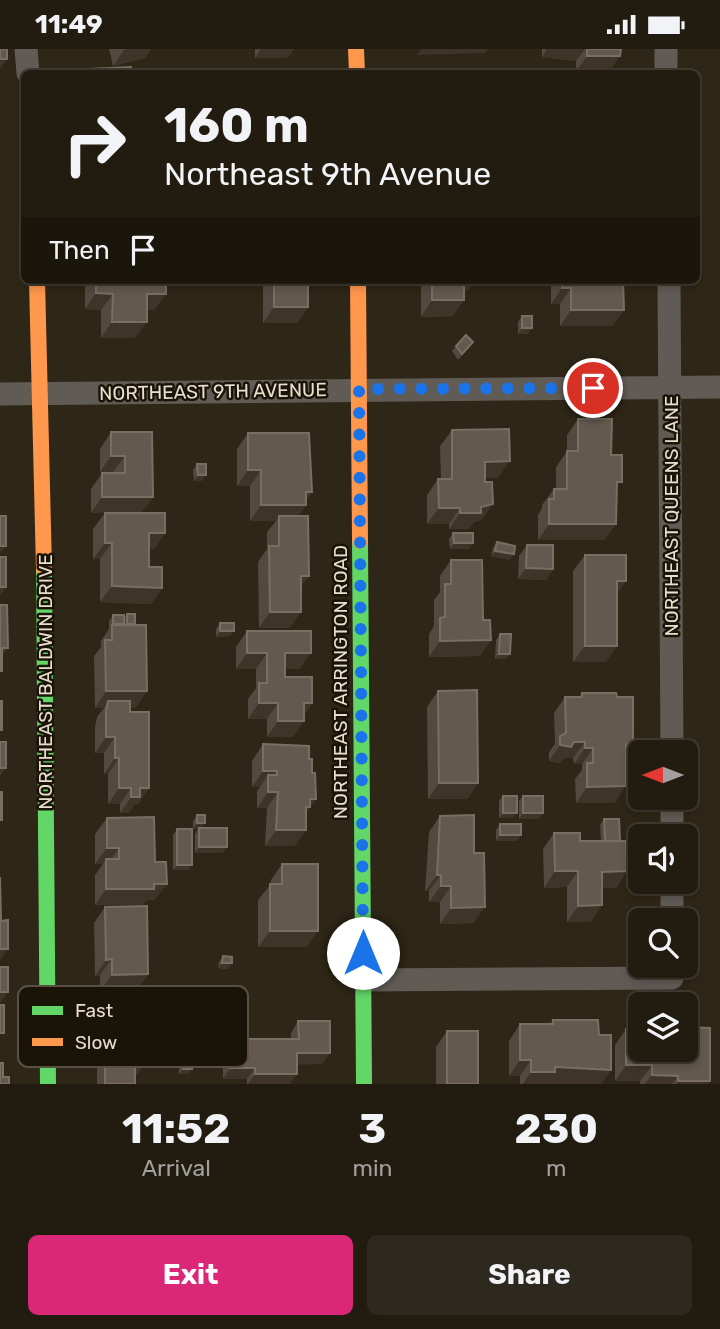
<!DOCTYPE html>
<style>
:root{--surface:#221c10;--page:#2e291e;--text:#f1f3f6;--muted:#a2a19f;--line:#3f3a30;--accent:#db2777}
body{margin:0;font-family:Rubik,sans-serif;background:var(--page);color:var(--text);height:100vh;display:flex;flex-direction:column;font-size:26px;white-space:nowrap}
*{box-sizing:border-box;margin:0}
p{font-size:23px;color:var(--muted)}
.icon{flex:none;width:38px;height:38px;fill:none;stroke:currentColor;stroke-width:2;stroke-linecap:round;stroke-linejoin:round}
.map{position:relative;height:1035px;overflow:hidden}
.side{display:flex;flex-direction:column;background:var(--surface);flex:1}
.side>*{flex:none}
.hud{position:absolute;left:21px;top:21px;width:679px;height:214px;border-radius:10px;box-shadow:0 4px 10px #0003,0 0 0 2px var(--line);background:#221c10;color:var(--text);overflow:hidden}
.needle{width:46px;rotate:270deg}
.controls{position:absolute;left:628px;top:691px;display:grid;gap:14px}
.controls a{display:grid;place-items:center;width:70px;height:70px;border-radius:10px;background:var(--surface);box-shadow:0 4px 10px #0003,0 0 0 2px var(--line);font-size:35px}
.pin{position:absolute;display:grid;place-items:center;width:60px;height:60px;color:#fff;margin:-30px;border:4px solid #fff;border-radius:50%;box-shadow:0 2px 7px #0007}
.me{position:absolute;width:77px;margin:-38px;rotate:0deg;stroke-linejoin:round;filter:drop-shadow(0 0 5px #0008)}
.turn{display:flex;align-items:center;gap:24px;height:147px;padding:0 28px;font-size:32px}
.turn .icon{width:91px;height:91px;stroke-width:2.5}
.turn b{display:block;font-size:49px;line-height:60px}
.then{display:flex;align-items:center;height:66px;padding:0 28px;background:#0003;gap:14px;font-size:26px}
.eta{display:flex;justify-content:space-evenly;align-items:center;height:119px;text-align:center}
.eta b{font-size:42px;font-weight:700;line-height:49px}
.primary-button{display:flex;gap:14px;margin-top:auto;padding:14px 28px}
.primary-button a{flex:1;height:80px;border-radius:10px;background:var(--accent);color:#fff;font-size:28px;font-weight:700;line-height:80px;text-align:center}
.primary-button a+a{background:var(--page);color:var(--text)}
.status{display:flex;justify-content:space-between;align-items:center;height:49px;padding:0 35px;background:var(--surface);direction:ltr}
.status svg{height:19px;fill:currentColor}
.map>svg:first-child{display:block}
.lines{fill:none;stroke-linecap:round;stroke-linejoin:round}
.street{stroke:#605b55;stroke-width:23}
.fast{stroke:#63d668;stroke-width:16}
.slow{stroke:#ff974d;stroke-width:16}
.wall{fill:#53493f}
.shaded-wall{fill:#3e3428}
.building{fill:#63594e;stroke:#786e62;stroke-width:2}
.route{stroke:#1a73e8;stroke-width:12;stroke-dasharray:0 21.6}
.labels{text-anchor:middle;stroke-width:5;stroke-linejoin:round;paint-order:stroke}
.street-label{font-size:19px;fill:#e7decd;stroke:#1a1408}
.key{fill:#1a1408;stroke:#585143;stroke-width:2}
.key-label{font-size:19px;fill:#e7decd}
</style>
<div class="status"><b>11:49</b><svg viewBox="0 0 49 12"><path d="M0 12V9h3v3zM5 12V6h3v6zM10 12V3h3v9zM15 12V0h3v12zM26 1h20v11H26zM47 4h2v5h-2z"/></svg></div>
<div class="map">
<svg width="720" height="1035" viewBox="0 0 720 1035">
<rect width="100%" height="100%" fill="#2e2616"/>
<g class="lines">
<path class="street" d="M26 0 28 24
M666 0V24
M669 231 672 704
M0 345 720 338
M672 749V788
M672 833V872
M363 931 672 929V917"/>
<path class="fast" d="M360 492 364 1035
M44 520 48 1035"/>
<path class="slow" d="M356 0 357 24
M37 231 44 520
M358 231 360 492"/>
</g>
<path class="wall" d="M109 0H151L145 9 113 17Z
M255 0H294L287 9H255Z
M542 0H621L609 23H576V12L542 8Z
M85 231H166V245L154 261H147L135 289H101V261L85 260Z
M250 231H308V258L297 274H263V236H249Z
M421 231H475L468 242H464L453 267 421 268Z
M551 231H623L624 261 612 277H560V255H551Z
M522 267 528 285H518V273Z
M456 297 469 299 458 311 452 302Z
M578 370 611 406 617 441 605 491H538V466L542 459V456L554 440H556V418L567 402V386Z
M452 381 498 429H485L482 471 474 473 469 480H449V475H427V446L438 430H441L440 397Z
M111 383 153 448 141 464H91V440L102 424H113L100 423V400Z
M248 384 312 443 306 451V456L298 467 309 527 301 537 290 579H259L258 513 267 500V483L276 472H250V437H237V400Z
M197 415 202 432H194L193 421Z
M105 464 165 484 154 500H149V518L162 539 151 555 100 553V510H93V480Z
M453 484 469 500H450L449 490Z
M497 493 510 511 491 507 493 499Z
M527 496 553 520 546 531 518 530 519 507Z
M585 506 626 532 617 544 606 613H573V522Z
M451 511 483 571 491 591 480 607 429 608V585L434 577V551L440 543V527Z
M127 565 135 575 147 642 135 659H130V663L149 739 138 755H135L128 764H120V755H108V725H104V704H95V678L97 668 104 659H95L94 607 101 598V592L109 580V572L113 566 124 569Z
M220 574 230 587 216 588V580Z
M247 582 300 620H285V628L312 654 304 666 293 688H267V670H248V650L256 639V620H236V598Z
M500 585 506 610H495L496 591Z
M438 642 478 734 467 750H428L427 658Z
M582 644 626 706 615 754H576L575 730 582 721V715H574L573 709H564L560 714 549 712V703L555 695 554 664 565 648H579Z
M263 695 309 710 316 750 306 764 295 797H265L267 759H257V742L260 738H252V712Z
M503 747 513 769H499V752Z
M523 747 539 770H519V752Z
M197 766 201 779 223 804H195V785L198 780H193V772Z
M440 767 474 874 440 875V853H429V842H425L429 783Z
M107 769 155 851H146L143 856H95V826L103 815H95V785Z
M604 770 620 792 627 822 616 839H602L591 873H567V838L544 839 543 800 554 784 580 792H601L600 776Z
M500 775 517 792H496V781Z
M177 780 192 816 188 821H173V786Z
M282 815 307 898H258V851L271 835V831Z
M105 858 148 925 137 941 100 942V926L95 927 94 874Z
M223 907 228 920 218 919 219 913Z
M553 971 599 986 611 1021 601 1035H520V1027H509V992L520 975H550Z
M298 972 322 1015H297L290 1035H247V1030H223V1001L230 990H291V984Z
M626 980 708 1035H640V1032H615V996Z
M447 982 478 1035H436V998Z
M105 989 135 999 144 1014 137 1026H135V1035H97V1000Z
M183 1007 192 1020 188 1025H179V1012Z"/>
<path class="shaded-wall" d="M127 0H151L145 9 113 17 124 1Z
M261 0H294L287 9H255Z
M421 0H488L485 4 417 6Z
M547 0H585L576 12 542 8Z
M587 7H620L609 23H576Z
M0 10H7L0 20Z
M253 231H266L263 236H249Z
M460 231H475L468 242H452Z
M562 239H571L560 255H551Z
M96 244 113 245 101 261 85 260Z
M147 245H166L154 261H135Z
M432 251H464L453 267 421 268Z
M274 258H308L297 274H263Z
M571 261H624L612 277H560Z
M112 273H147L135 289H101Z
M522 279H532L528 285H518Z
M111 407H125L113 423H100Z
M510 412 498 429H473L485 413Z
M248 421H261L250 437H237Z
M198 426H206L202 432H194Z
M306 443H312L303 456H306L295 472 279 467 276 472H250L261 456Z
M102 448H153L141 464H91Z
M493 455 482 471 474 473 469 480H449L460 464Z
M439 459H460L449 475H427Z
M549 475H616L605 491H538Z
M149 484H165L154 500H138Z
M105 494H112L100 510H93Z
M454 494H473L469 500H450Z
M0 497H6L0 505Z
M495 502 514 505 510 511 491 507Z
M526 519 553 520 546 531 518 530Z
M301 527H309L297 543Z
M617 532H626L614 548Z
M112 537 162 539 151 555 100 553Z
M0 538H6L0 547Z
M270 563H301L290 579H259Z
M220 582H234L230 587 216 588Z
M491 591 480 607 429 608 440 592Z
M585 597H617L606 613H573Z
M2 599H8L0 610Z
M247 604H267L256 620H236Z
M285 604H311L300 620H273Z
M499 605H510L506 610H495Z
M106 642H147L135 659H107L108 652 104 659H95Z
M259 654H278L267 670H248Z
M304 654H312L301 670Z
M278 672H304L293 688H267Z
M106 688H115L104 704H95Z
M574 693H585L573 709H564L560 714 549 712 560 696Z
M626 695H633L622 711Z
M585 699H593L582 715H574Z
M115 709H119L108 725H104Z
M0 719H6L0 727Z
M263 722H277L268 734V726L260 738H252Z
M439 734H478L467 750H428Z
M626 737 615 754H576L587 738Z
M119 739H131L120 755H108Z
M140 739H149L138 755H135L128 764H120L131 748Z
M268 743H278L267 759H257Z
M310 750H316L298 774Z
M503 764H517L513 769H499Z
M523 764H543L539 770H519Z
M197 774H205L201 780H193Z
M276 781H306L295 797H265Z
M500 786H521L517 792H496Z
M199 798H227L223 804H195Z
M107 799H119L108 815 106 810 103 815H95Z
M177 816H192L188 821H173Z
M555 822H578L567 838 544 839Z
M627 822 616 839H590L602 823Z
M437 826H441L429 842H425Z
M154 835H167L155 851H146L143 856H95L106 840Z
M441 837H451L440 853H429Z
M602 856 591 873H567L578 857Z
M485 858 474 874 440 875 451 859Z
M270 882H318L307 898H258Z
M0 900H8L0 912Z
M112 910 100 926 95 927 106 911Z
M222 914H232L228 920 218 919Z
M148 925 137 941 100 942 112 926Z
M0 943H8L0 954Z
M297 1004H330L322 1015 290 1016Z
M520 1011H531L520 1027H509Z
M135 1014H144L137 1026H127Z
M626 1016H652L640 1032H615Z
M555 1018 611 1021 601 1035H523L531 1023Z
M230 1019H255L247 1030H223Z
M183 1020H192L188 1025H179Z
M255 1025H297L290 1035H248Z
M652 1026 678 1027 672 1035H645Z
M678 1032H710L708 1035H676Z"/>
<path class="building" d="M0 0H7V10H0Z
M587 0H621L620 7H587Z
M131 18V24H88V20Z
M96 231H166V245H147V273H112L113 245 96 244Z
M274 231H308V258H274Z
M432 231H464V251H432Z
M562 231H623L624 261H571V239H562Z
M522 267H532V279H522Z
M466 286 473 293 462 305 456 297Z
M578 370H612L611 406H622V433H617L616 475H549V450H554V440H567V402H578Z
M509 380 510 412 485 413V433H492L493 455 481 458V464H460V459H439L438 430H452V381Z
M111 383H152L153 448H102V424H125V407H111Z
M248 384H309L312 443H306V456H261V421H248Z
M197 415H206V426H198Z
M105 464H165V484H149V518H162V539L112 537V494H105Z
M0 467H6V497H0Z
M279 467H308L309 527H301V563H270L269 497H279Z
M453 484H473V494H454Z
M497 493 515 497 514 505 495 502Z
M527 496H553V520L526 519Z
M585 506H626V532H617V597H585Z
M0 508H6V538H0Z
M451 511H482L483 571H490L491 591 440 592V569L445 568V535H451Z
M0 556H7L8 599H2V622H0Z
M127 565H135V575H127Z
M113 566H124V575H113Z
M220 574H234V582H220Z
M112 576H146L147 642H106L105 591H112Z
M247 582H311V604H285V628H312V654H304V672H278V654H259V634H267V604H247Z
M500 585H511L510 605H499Z
M477 641 478 734H439L438 642Z
M582 644H616L617 648H633V695H626V737L587 738V714H593V699H585V693H574L571 698 560 696V687L566 684 565 648H582Z
M0 652H2V681H0Z
M108 652H130V663H149V739H140V748H131V739H119V709H115V688H106V662Z
M0 693H6V719H0Z
M263 695 309 697V710H312V724H315L316 750H310V758H306V781H276L278 743H268V726H277V722H263Z
M0 743H2V771H0Z
M503 747H517V764H503Z
M523 747H543V764H523Z
M197 766H205V774H197Z
M474 766V804H484L485 858 451 859V837H441V826H437L440 767Z
M154 768 155 813H166L167 835H154V840H106V810H119V799H107V769Z
M604 770H619L620 792H605Z
M500 775H521V786H500Z
M199 779H227V798H199Z
M177 780H192V816H177Z
M554 784H580V792H626L627 822 602 823V856L578 857V822H555Z
M282 815H318V882H270V835H282Z
M0 828 1 872 8 871V900H0Z
M147 857 148 925 112 926V910L106 911 105 858Z
M223 907 232 908V914H222Z
M0 918H8V943H0Z
M0 956H4V984H0Z
M553 971H598L599 986H611V1021L555 1018V1023H531V1011H520V975H553Z
M298 972H330V1004H297V1025H255V1019H230V990H299Z
M686 978 710 979V1032H678V1027L652 1026V1016H626V980H640V1001H686Z
M447 982H478V1035H447Z
M105 989H135V999H144V1014H135V1035H105Z
M183 1007H192V1020H183Z
M0 1014H3V1028H9V1035H0Z"/>
<g class="lines">
<path class="route" d="M363 904 359 340 593 339"/>
</g>
<g class="labels">
<g class="street-label">
<text transform="translate(213 342) rotate(-1)" y="7">NORTHEAST 9TH AVENUE</text>
<text transform="translate(671 467) rotate(-90)" y="7">NORTHEAST QUEENS LANE</text>
<text transform="translate(45 633) rotate(-90)" y="7">NORTHEAST BALDWIN DRIVE</text>
<text transform="translate(340 633) rotate(-90)" y="7">NORTHEAST ARRINGTON ROAD</text>
</g>
</g>
<rect x="18" y="937" width="230" height="81" rx="10" class="key"/>
<rect x="32" y="957" width="31" height="9" fill="#63d668"/>
<rect x="32" y="989" width="31" height="8" fill="#ff974d"/>
<g class="key-label">
<text x="75" y="968">Fast</text>
<text x="75" y="1000">Slow</text>
</g>
</svg>
<div class="controls">
<a><svg class="needle" viewBox="-14 -14 28 28"><path d="M0-13l5 13h-10z" fill="#e53935"/><path d="M0 13l5-13h-10z" fill="#a2a19f"/></svg></a>
<a><svg class="icon" aria-label="sound" viewBox="0 0 24 24"><path d="M4 9h4l5-4v14l-5-4H4zM17 9q2 3 0 6"/></svg></a>
<a><svg class="icon" aria-label="search" viewBox="0 0 24 24"><circle cx="10" cy="10" r="6"/><path d="M15 15l6 6"/></svg></a>
<a><svg class="icon" aria-label="layers" viewBox="0 0 24 24"><path d="M12 4l9 5-9 5-9-5zM3 14l9 5 9-5"/></svg></a>
</div>
<div class="pin" style="left:593px;top:339px;background:#d93025"><svg class="icon" aria-label="arrive" viewBox="0 0 24 24"><path d="M6 21V4h12l-3 4 3 4H6"/></svg></div>
<svg class="me" style="left:363px;top:904px" viewBox="-20 -20 40 40"><circle r="19" fill="#fff"/><path d="M0-13L10 11 0 6-10 11z" fill="#1a73e8"/></svg>
<div class="hud">
<div class="turn"><svg class="icon" aria-label="right" viewBox="0 0 24 24"><path d="M7 20v-9h11M14 6l5 5-5 5"/></svg><div><b>160 m</b>Northeast 9th Avenue</div></div>
<div class="then">Then<svg class="icon" aria-label="arrive" viewBox="0 0 24 24"><path d="M6 21V4h12l-3 4 3 4H6"/></svg></div>
</div>
</div>
<section class="side">
<div class="eta">
<div><b>11:52</b><p>Arrival</p></div>
<div><b>3</b><p>min</p></div>
<div><b>230</b><p>m</p></div>
</div>
<div class="primary-button"><a>Exit</a><a>Share</a></div>
</section>
